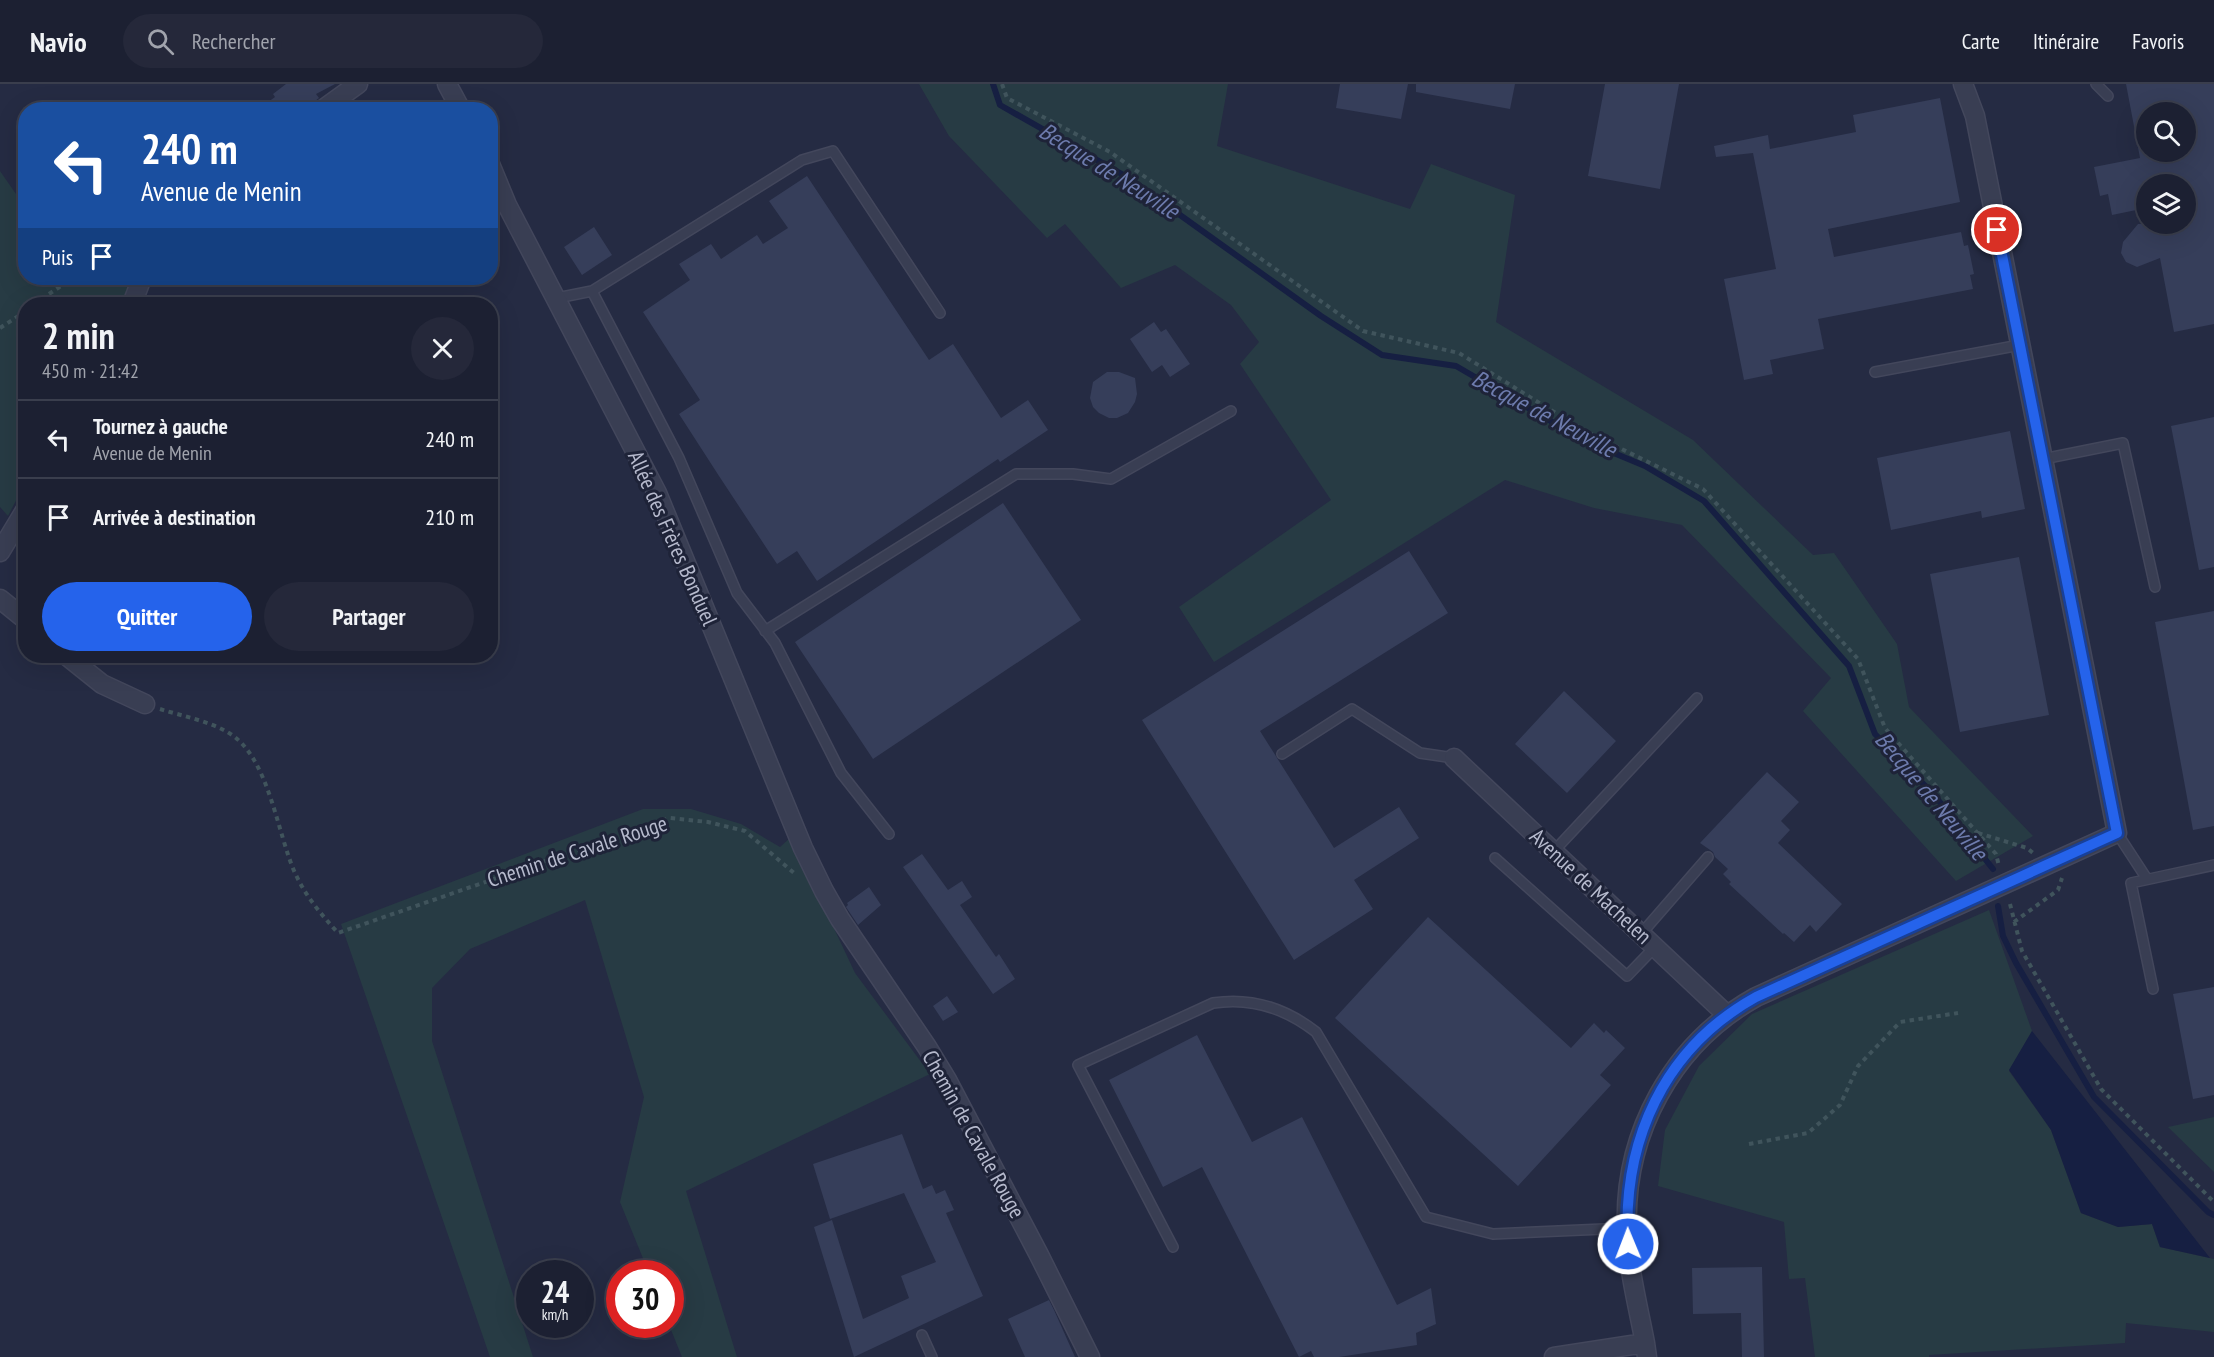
<!DOCTYPE html>
<html lang="fr">
<meta charset="utf-8">
<style>
:root{--surface:#1c2032;--page:#25283a;--text:#f1f3f6;--muted:#a0a3ac;--line:#3a3e4d;--accent:#2563eb}
body{margin:0;font-family:"PT Sans Narrow",sans-serif;background:var(--page);color:var(--text);height:100vh;display:flex;flex-direction:column;font-size:22px;white-space:nowrap}
*{box-sizing:border-box;margin:0}
p{font-size:20px;color:var(--muted)}
.icon{flex:none;width:33px;height:33px;fill:none;stroke:currentColor;stroke-width:2;stroke-linecap:round;stroke-linejoin:round}
.map{position:relative;flex:1;overflow:hidden}
.details{position:absolute;left:18px;top:213px;width:480px;height:366px;display:flex;flex-direction:column;background:var(--surface);border-radius:24px;box-shadow:0 6px 24px #0002,0 0 0 2px var(--line)}
.details>*{flex:none}
.top-card{position:absolute;left:18px;top:18px;width:480px;height:183px;border-radius:24px;box-shadow:0 6px 24px #0002,0 0 0 2px var(--line);background:#1a4fa0;color:#fff;overflow:hidden}
.tools{position:absolute;left:2136px;top:18px;display:grid;gap:12px}
.tools a{display:grid;place-items:center;width:60px;height:60px;border-radius:50%;background:var(--surface);box-shadow:0 6px 24px #0002,0 0 0 2px var(--line);font-size:30px}
.speed{position:absolute;left:516px;top:1176px;display:flex;gap:12px;font-size:30px;font-weight:700;text-align:center}
.speed>*{display:grid;place-content:center;width:78px;height:78px;border-radius:50%;background:var(--surface);box-shadow:0 6px 24px #0002,0 0 0 2px var(--line);line-height:1}
.speed small{font-size:15px;font-weight:400}
.speed .limit{border:9px solid #d22;background:#fff;color:#111}
.pin{position:absolute;display:grid;place-items:center;width:51px;height:51px;color:#fff;margin:-26px;border:3px solid #fff;border-radius:50%;box-shadow:0 2px 6px #0007}
.me{position:absolute;width:66px;margin:-33px;rotate:359deg;stroke-linejoin:round;filter:drop-shadow(0 0 4px #0008)}
.turn{display:flex;align-items:center;gap:21px;height:126px;padding:0 24px;font-size:27px}
.turn .icon{width:78px;height:78px;stroke-width:2.5}
.turn b{display:block;font-size:42px;line-height:51px}
.then{display:flex;align-items:center;height:57px;padding:0 24px;background:#0003;gap:12px;font-size:22px}
.round{display:grid;place-items:center;flex:none;width:63px;height:63px;border-radius:32px;background:var(--page)}
.overview{display:flex;align-items:center;justify-content:space-between;height:102px;padding:0 24px}
h1{font-size:36px;font-weight:600;line-height:45px}
.button{display:flex;gap:12px;margin-top:auto;padding:12px 24px}
.button a{flex:1;height:69px;border-radius:36px;background:var(--accent);color:#fff;font-size:24px;font-weight:600;line-height:69px;text-align:center}
.button a+a{background:var(--page);color:var(--text)}
ul{padding:0;list-style:none}
li{display:flex;align-items:center;gap:18px;height:78px;padding:0 24px;border-top:2px solid var(--line)}
li div{flex:1}
li b{display:block;font-size:22px}
li em{font-style:normal}
header{display:flex;align-items:center;gap:36px;box-sizing:border-box;height:84px;padding:0 30px;background:var(--surface);border-bottom:2px solid var(--line)}
header strong{font-size:28px}
nav{display:flex;gap:33px;margin-inline-start:auto;font-size:21px}
.search{width:420px;height:54px;background:var(--page);display:flex;align-items:center;gap:15px;box-sizing:border-box;padding:0 21px;border-radius:33px;color:var(--muted);font-size:22px}
.map>svg:first-child{display:block}
.green{fill:#273b44}
.water{fill:#161f42}
.lines{fill:none;stroke-linecap:round;stroke-linejoin:round}
.stream{stroke:#161f42;stroke-width:6}
.building{fill:#363e5a;fill-rule:evenodd}
.service-casing{stroke:#43475c;stroke-width:12}
.minor-casing{stroke:#43475c;stroke-width:21}
.path{stroke:#40545c;stroke-width:4;stroke-dasharray:4.5 4.5;stroke-linecap:butt}
.service{stroke:#393e53;stroke-width:9}
.minor{stroke:#393e53;stroke-width:18}
.route-casing{stroke:#184099;stroke-width:15}
.route{stroke:#2563eb;stroke-width:10}
.labels{text-anchor:middle;stroke-width:6;stroke-linejoin:round;paint-order:stroke}
.street-label{font-size:22px;fill:#b6bacd;stroke:#1e2338}
.water-label{font-size:24px;font-style:italic;fill:#6d7bad;stroke:#1e2338}
</style>
<header>
<strong>Navio</strong>
<div class="search"><svg class="icon" aria-label="search" viewBox="0 0 24 24"><circle cx="10" cy="10" r="6"/><path d="M15 15l6 6"/></svg>Rechercher</div>
<nav><a>Carte</a><a>Itinéraire</a><a>Favoris</a></nav>
</header>
<div class="map">
<svg width="2214" height="1273" viewBox="0 0 2214 1273">
<rect width="100%" height="100%" fill="#252b43"/>
<path class="green" d="M919 0H1228L1217 62 1410 125 1431 80 1515 111 1496 238 1693 356 1813 471 1834 469 1897 560 1909 623 2033 752 1956 797 1803 627 1831 594 1682 441 1594 424 1505 396 1214 578 1179 523 1331 416 1240 280 1259 258 1231 221 1175 181 1121 204 1065 140 1047 154 949 52Z
M0 87 25 123 26 194H136L126 220H26L25 399 8 432 0 423Z
M643 725H691L741 740 780 763 791 753 855 889 930 990 686 1107 737 1273H682L669 1241 670 1240V1190L649 1189 620 1118 644 1013 585 816 470 865 432 904V957L533 1273H490L341 840Z
M1989 826 2032 947 2009 987 2051 1046 2081 1129 2118 1143 2152 1140 2160 1163 2214 1175V1248L2126 1239 2125 1259 1929 1271V1273H1815L1805 1194 1789 1195 1784 1138 1658 1102 1665 1046 1699 982 1752 930Z
M2214 1033V1088L2168 1043Z"/>
<path class="water" d="M2032 947 2210 1174 2160 1163 2152 1140 2118 1143 2081 1129 2051 1046 2009 986Z"/>
<g class="lines">
<path class="stream" d="M993 0 1000 21 1127 93 1321 232 1382 271 1456 282 1585 357 1645 382 1704 417 1849 582 1875 650 1935 712 1993 785
M1998 822 2003 852 2016 879 2094 1013 2208 1128 2214 1131"/>
</g>
<path class="building" d="M286 0H335L316 10 319 14 303 26H257L275 13 273 10Z
M1340 0H1408L1401 35 1336 24Z
M1416 0H1515L1510 25 1416 8Z
M1605 0H1679L1660 105 1588 92Z
M2126 0H2214V240L2174 248 2160 174 2137 183 2126 178 2121 169 2123 158 2138 140H2186V100H2146V124L2112 131 2108 110 2100 112 2094 83 2140 74ZM2146 28H2186V68H2146Z
M1940 14 1960 118 1828 145 1834 173 1961 148 1964 162 1968 161 1974 190 1970 191 1973 205 1818 235 1824 265 1770 276 1773 290 1744 296 1724 195 1776 185 1753 69 1716 73 1714 62 1768 51 1770 65 1856 48 1853 31Z
M807 92 929 276 953 260 1001 334 1028 316 1048 346 1000 378 998 375 817 497 797 467 777 480 719 392 679 330 700 316 643 228 690 196 679 180 711 160 721 175 757 151 763 160 788 144 769 117Z
M594 143 612 171 582 191 564 163Z
M1154 238 1161 248 1166 245 1190 280 1170 293 1162 281 1152 288 1130 255Z
M1107 288H1119L1135 294 1137 310 1135 318 1128 329 1117 334H1109L1099 329 1093 323 1090 314 1093 298Z
M2214 333V483L2199 486 2171 342Z
M2010 347 2025 425 1982 434 1981 427 1891 446 1877 374Z
M1003 419 1081 536 873 675 795 558Z
M1409 467 1448 529 1260 647 1334 764 1399 723 1419 754 1354 796 1373 825 1294 876 1142 636Z
M2019 473 2049 631 1960 648 1930 490Z
M2214 527V742L2193 746 2155 538Z
M1564 607 1616 657 1567 709 1515 660Z
M1767 688 1799 718 1781 737 1790 746 1778 759 1842 820 1816 848 1810 841 1794 858 1784 849 1783 850 1729 800 1731 798 1723 790 1728 785 1715 773 1713 768 1700 759Z
M922 770 948 806 962 797 972 813 960 821 996 873 999 870 1015 895 993 910 903 783Z
M869 803 881 821 858 841 846 823 848 821 847 819Z
M1428 833 1571 964 1594 939 1604 949 1606 946 1625 964 1600 991 1611 1001 1518 1102 1335 934Z
M2214 903V1011L2193 1015 2173 910Z
M947 912 958 928 943 937 933 922Z
M1197 951 1252 1058 1302 1033 1397 1221 1431 1204 1436 1240 1416 1249 1417 1261 1339 1273H1314L1311 1267 1299 1273 1202 1083 1163 1103 1109 996Z
M902 1050 923 1105 932 1101 936 1110 945 1106 954 1126 946 1129 983 1212 854 1273 814 1143 832 1136 863 1235 907 1215 909 1214 901 1192 936 1178 904 1109 830 1135 813 1080Z
M1762 1183 1764 1273H1742L1741 1229 1693 1230 1692 1184Z
M1049 1216 1054 1226 1075 1273H1025L1008 1235Z"/>
<g class="lines">
<defs>
<path id="service" d="M2096 0 2108 12
M592 207 679 374 737 509 775 559 841 689 889 750
M557 214 592 207 802 76 833 67 940 229
M1875 288 2020 261
M2043 375 2123 359 2155 503
M765 547 1016 390H1073L1111 395 1231 327
M1282 670 1352 625 1420 669 1454 674
M2117 749 2147 795
M1554 767 1697 614
M1495 774 1627 892 1655 863
M1641 850 1708 773
M2153 905 2131 799 2214 781
M1173 1163 1078 981 1213 919C1251 913 1285 924 1316 948L1426 1133 1493 1150 1627 1144
M922 1251 932 1273"/>
<path id="minor" d="M447 0 461 26
M322 26 358 0
M490 80 507 121 657 409 803 764 824 807 840 835 927 963 947 996 1039 1171 1090 1273
M132 220 142 194
M0 468 26 425
M0 515 26 536
M67 572 102 600 145 620
M1454 674 1727 931
M1645 1259C1638 1222 1628 1184 1627 1146 1623 1050 1672 960 1756 913L2117 749 1975 32 1963 0
M1554 1273 1645 1259 1647 1273"/>
</defs>
<use href="#service" class="service-casing"/>
<use href="#minor" class="minor-casing"/>
<path class="path" d="M1002 0 1007 14 1110 68 1363 247 1459 269 1583 346 1703 405 1858 575 1885 644 1996 770 1999 782
M34 220 73 194
M0 244 26 227
M160 625C182 632 209 637 229 649 269 673 277 749 295 789 306 813 321 830 338 849L670 734 708 738 745 747 794 789
M1978 749 2027 764 2033 769
M2010 820 2022 867 2101 1005 2214 1118
M2014 838 2058 806 2062 794
M1749 1060 1808 1049 1840 1021 1858 982 1900 938 1958 929"/>
<use href="#service" class="service"/>
<use href="#minor" class="minor"/>
</g>
<g class="lines">
<defs>
<path id="route" d="M1628 1160C1622 1057 1664 964 1756 913L2117 749 1997 146"/>
</defs>
<use href="#route" class="route-casing"/>
<use href="#route" class="route"/>
</g>
<g class="labels">
<g class="street-label">
<text transform="translate(673 454) rotate(66)" y="8">Allée des Frères Bonduel</text>
<text transform="translate(577 767) rotate(-18)" y="8">Chemin de Cavale Rouge</text>
<text transform="translate(1591 802) rotate(43)" y="8">Avenue de Machelen</text>
<text transform="translate(974 1050) rotate(61)" y="8">Chemin de Cavale Rouge</text>
</g>
<g class="water-label">
<text transform="translate(1109 87) rotate(32)" y="8">Becque de Neuville</text>
<text transform="translate(1544 330) rotate(28)" y="8">Becque de Neuville</text>
<text transform="translate(1931 712) rotate(50)" y="8">Becque de Neuville</text>
</g>
</g>
</svg>
<div class="tools">
<a><svg class="icon" aria-label="search" viewBox="0 0 24 24"><circle cx="10" cy="10" r="6"/><path d="M15 15l6 6"/></svg></a>
<a><svg class="icon" aria-label="layers" viewBox="0 0 24 24"><path d="M12 4l9 5-9 5-9-5zM3 14l9 5 9-5"/></svg></a>
</div>
<div class="speed"><div>24<small>km/h</small></div><div class="limit">30</div></div>
<div class="pin" style="left:1997px;top:146px;background:#d93025"><svg class="icon" aria-label="arrive" viewBox="0 0 24 24"><path d="M6 21V4h12l-3 4 3 4H6"/></svg></div>
<svg class="me" style="left:1628px;top:1160px" viewBox="-20 -20 40 40"><circle r="17" fill="#2563eb" stroke="#fff" stroke-width="3"/><path d="M0-11L8 9 0 5-8 9z" fill="#fff"/></svg>
<div class="top-card">
<div class="turn"><svg class="icon" aria-label="left" viewBox="0 0 24 24"><path d="M17 20v-9H6M10 6l-5 5 5 5"/></svg><div><b>240 m</b>Avenue de Menin</div></div>
<div class="then">Puis<svg class="icon" aria-label="arrive" viewBox="0 0 24 24"><path d="M6 21V4h12l-3 4 3 4H6"/></svg></div>
</div>
<section class="details">
<div class="overview"><div><h1>2 min</h1><p>450 m · 21:42</p></div><a class="round"><svg class="icon" aria-label="close" viewBox="0 0 24 24"><path d="M6 6l12 12M18 6L6 18"/></svg></a></div>
<ul>
<li><svg class="icon" aria-label="left" viewBox="0 0 24 24"><path d="M17 20v-9H6M10 6l-5 5 5 5"/></svg><div><b>Tournez à gauche</b><p>Avenue de Menin</p></div><em>240 m</em></li>
<li><svg class="icon" aria-label="arrive" viewBox="0 0 24 24"><path d="M6 21V4h12l-3 4 3 4H6"/></svg><div><b>Arrivée à destination</b></div><em>210 m</em></li>
</ul>
<div class="button"><a>Quitter</a><a>Partager</a></div>
</section>
</div>
